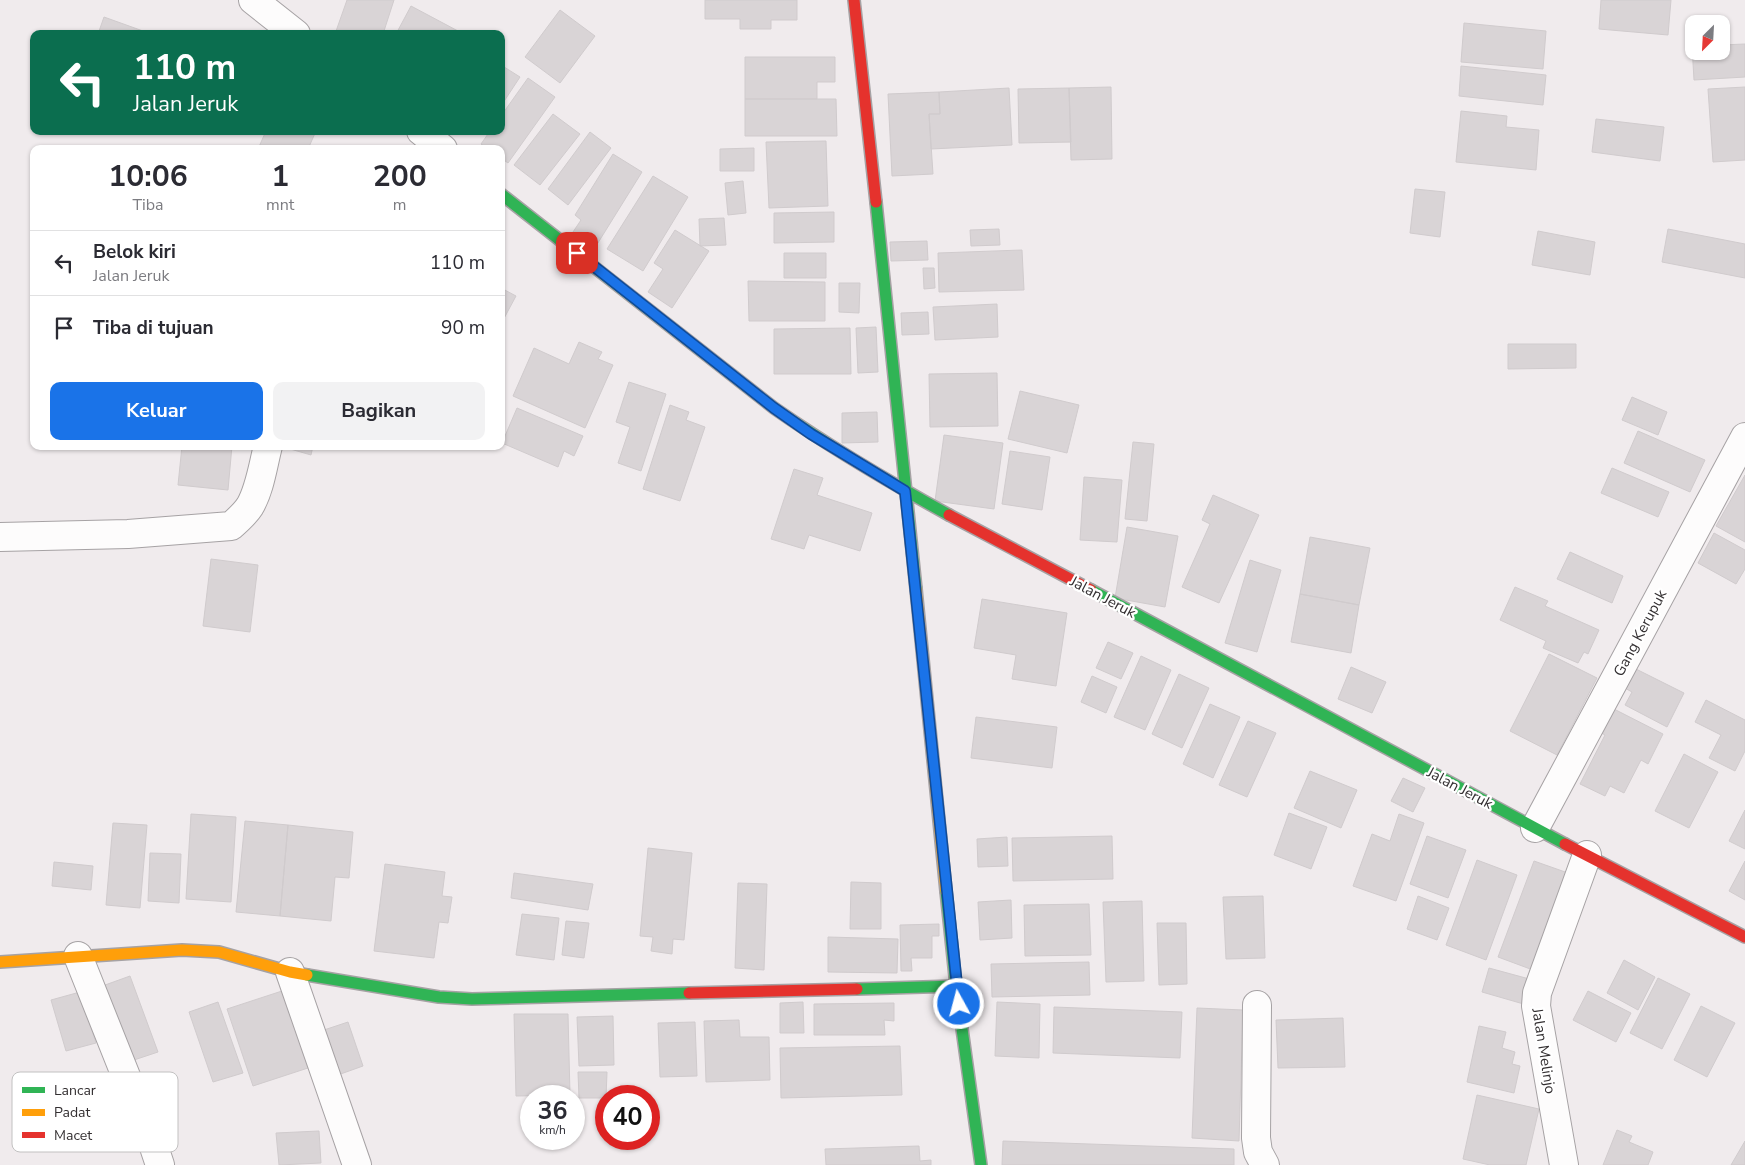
<!DOCTYPE html>
<html lang="id">
<style>
:root{--surface:#fff;--page:#f2f2f3;--text:#2b2b33;--muted:#7c7c81;--line:#e1e1e2;--accent:#1a73e8}
body{margin:0;font-family:"Nunito Sans",sans-serif;background:var(--page);color:var(--text);height:100vh;display:flex;flex-direction:column;font-size:19px;white-space:nowrap}
*{box-sizing:border-box;margin:0}
p{font-size:16px;color:var(--muted)}
.icon{flex:none;width:28px;height:28px;fill:none;stroke:currentColor;stroke-width:2;stroke-linecap:round;stroke-linejoin:round}
.map{position:relative;flex:1;overflow:hidden}
.details{position:absolute;left:30px;top:145px;width:475px;height:305px;display:flex;flex-direction:column;background:var(--surface);border-radius:10px;box-shadow:0 1px 4px #0004}
.details>*{flex:none}
.hud{position:absolute;left:30px;top:30px;width:475px;height:105px;border-radius:10px;box-shadow:0 1px 4px #0004;background:#0b6e4f;color:#fff;overflow:hidden}
.needle{width:32px;rotate:204deg}
.tools{position:absolute;left:1685px;top:15px;display:grid;gap:10px}
.tools a{display:grid;place-items:center;width:45px;height:45px;border-radius:10px;background:var(--surface);box-shadow:0 1px 4px #0004;font-size:25px}
.speed{position:absolute;left:520px;top:1085px;display:flex;gap:10px;font-size:25px;font-weight:700;text-align:center}
.speed>*{display:grid;place-content:center;width:65px;height:65px;border-radius:50%;background:var(--surface);box-shadow:0 1px 4px #0004;line-height:1}
.speed small{font-size:12px;font-weight:400}
.speed .limit{border:8px solid #d22;background:#fff;color:#111}
.pin{position:absolute;display:grid;place-items:center;width:42px;height:42px;color:#fff;margin:-21px;border-radius:10px;box-shadow:0 2px 8px #0006}
.me{position:absolute;width:55px;margin:-28px;rotate:353deg;stroke-linejoin:round;filter:drop-shadow(0 0 4px #0008)}
.turn{display:flex;align-items:center;gap:18px;height:105px;padding:0 20px;font-size:22px}
.turn .icon{width:65px;height:65px;stroke-width:2.5}
.turn b{display:block;font-size:35px;line-height:42px}
.eta{display:flex;justify-content:space-evenly;align-items:center;height:85px;text-align:center}
.eta b{font-size:30px;font-weight:700;line-height:35px}
.action{display:flex;gap:10px;margin-top:auto;padding:10px 20px}
.action a{flex:1;height:58px;border-radius:10px;background:var(--accent);color:#fff;font-size:20px;font-weight:700;line-height:58px;text-align:center}
.action a+a{background:var(--page);color:var(--text)}
ul{padding:0;list-style:none}
li{display:flex;align-items:center;gap:15px;height:65px;padding:0 20px;border-top:1px solid var(--line)}
li div{flex:1}
li b{display:block;font-size:19px}
li em{font-style:normal}
.map>svg:first-child{display:block}
.building{fill:#d9d4d6;stroke:#d0cbcd}
.lines{fill:none;stroke-linecap:round;stroke-linejoin:round}
.street-casing{stroke:#a6a2a4;stroke-width:30}
.fast-casing{stroke:#a6a2a4;stroke-width:14}
.slow-casing{stroke:#a6a2a4;stroke-width:14}
.jam-casing{stroke:#a6a2a4;stroke-width:14}
.street{stroke:#fdfcfc;stroke-width:28}
.fast{stroke:#30b455;stroke-width:11}
.slow{stroke:#ff9f0a;stroke-width:11}
.jam{stroke:#e5322d;stroke-width:11}
.route-casing{stroke:#114b97;stroke-width:12}
.route{stroke:#1a73e8;stroke-width:9}
.labels{text-anchor:middle;stroke-width:4.5;stroke-linejoin:round;paint-order:stroke}
.street-label{font-size:15px;fill:#332f31;stroke:#fff}
.key{fill:#fff;stroke:#c2c1c1;stroke-width:1}
.key-label{font-size:14px;fill:#332f31}
</style>
<div class="map">
<svg width="1745" height="1165" viewBox="0 0 1745 1165">
<rect width="100%" height="100%" fill="#f0ebed"/>
<path class="building" d="M347 0H394L383 34H335Z
M705 0H797V20H771V29H740V19H705Z
M1601 0H1671L1668 35 1599 29Z
M411 6 458 31 456 34H396Z
M560 10 595 36 560 83 525 57Z
M104 17 143 31 142 34H98Z
M1464 23 1546 31 1543 69 1461 62Z
M1745 44V77L1694 80 1692 46H1694V51H1721V45Z
M745 57H835V82H817V99H745Z
M501 65 520 77 501 106Z
M1461 66 1546 75 1543 105 1459 96Z
M528 78 555 97 508 163 501 158V149H488L481 144 490 131H501V116Z
M1111 87 1112 159 1071 160 1069 88Z
M1745 87V160L1713 162 1708 89Z
M1009 88 1012 145 931 149 929 114H940L939 92Z
M1069 88 1071 142 1019 143 1018 89Z
M939 92 940 114H929L933 174 892 176 888 94Z
M745 99H836L837 136H745Z
M1461 111 1507 116 1506 127 1539 130 1536 170 1456 162Z
M553 114 580 134 540 185 514 165Z
M1596 119 1664 127 1660 161 1592 152Z
M266 131H316L308 149H258Z
M590 132 611 148 568 205 548 189Z
M826 141 828 206 769 208 766 142Z
M754 148V171H720V149Z
M613 154 642 172 596 246 573 232 581 220 575 215Z
M653 176 688 197 643 271 607 249Z
M743 181 746 213 728 215 725 183Z
M1415 189 1445 192 1440 237 1410 233Z
M834 212V242L774 243V213Z
M724 218 726 245 700 246 699 219Z
M999 229 1000 245 971 246 970 230Z
M1668 229 1745 244V278L1662 262Z
M675 230 709 251 672 308 648 292 663 269 654 263Z
M1538 231 1595 242 1590 275 1532 265Z
M927 241 928 260 891 261 890 242Z
M1022 250 1024 290 939 292 938 253Z
M784 253H826V278H784Z
M923 268H934L935 288 924 289Z
M748 281 825 282V321H749Z
M839 283H860L859 313 839 312Z
M501 288 516 296 501 324Z
M997 304 998 337 935 340 933 307Z
M928 312 929 334 902 335 901 313Z
M876 327 878 372 858 373 856 328Z
M850 328 851 374H774V329Z
M579 342 602 352 598 359 613 365 585 428 513 396 534 348 569 364Z
M1508 344H1576V368L1508 369Z
M997 373 998 426 930 427 929 374Z
M629 382 666 394 641 471 618 463 630 427 616 422Z
M1020 391 1079 405 1067 453 1008 439Z
M1632 397 1667 412 1658 435 1622 420Z
M670 405 689 412 686 420 705 427 680 501 643 489Z
M517 408 583 436 574 456 564 451 558 467 502 443Z
M877 412 878 442 842 443V413Z
M1638 431 1705 460 1690 492 1624 463Z
M944 435 1003 443 994 509 935 501Z
M1133 442 1154 444 1147 521 1125 519Z
M182 446H232L228 490 178 485Z
M280 446H313L311 455Z
M1010 451 1050 457 1042 510 1002 504Z
M1612 468 1669 492 1658 517 1601 493Z
M794 469 823 478 817 495 872 513 860 551 809 535 804 549 771 539Z
M1745 475V542L1716 526Z
M1084 477 1122 480 1117 542 1080 540Z
M1213 495 1259 515 1219 603 1182 587 1210 524 1202 520Z
M1127 527 1178 536 1165 607 1115 598Z
M1714 533 1745 550V569L1736 584 1698 563Z
M1310 537 1370 548 1359 605 1300 594Z
M1570 552 1623 576 1612 603 1557 579Z
M211 559 258 565 250 632 203 626Z
M1250 560 1281 570 1257 652 1225 643Z
M1515 587 1548 601 1545 606 1599 630 1588 654 1584 652 1578 663 1543 648 1546 641 1500 620Z
M1300 594 1359 605 1351 653 1291 642Z
M982 599 1067 613 1056 686 1012 679 1016 655 974 648Z
M1108 642 1133 653 1121 679 1096 668Z
M1549 654 1597 678 1557 755 1510 731Z
M1141 656 1171 670 1145 730 1114 717Z
M1351 667 1386 682 1372 713 1338 699Z
M1634 668 1684 693 1667 727 1625 705 1632 692 1623 687Z
M1179 674 1209 688 1182 748 1152 734Z
M1092 676 1117 687 1106 713 1081 702Z
M1706 700 1745 720V751L1735 771 1709 758 1721 735 1695 722Z
M1210 704 1240 717 1213 778 1183 764Z
M1610 707 1663 734 1648 764 1641 760 1624 793 1610 786 1605 796 1580 784 1605 735 1598 731Z
M976 717 1057 727 1052 768 971 758Z
M1248 721 1276 733 1247 797 1219 785Z
M1684 754 1718 772 1689 828 1655 811Z
M1310 771 1357 790 1341 828 1294 808Z
M1403 778 1425 788 1413 812 1391 801Z
M1745 810V849L1729 841Z
M1289 813 1327 827 1311 869 1274 855Z
M191 814 236 817 231 902 186 899Z
M1399 814 1424 823 1396 901 1353 886 1372 834 1390 841Z
M245 821 288 825 280 916 236 912Z
M113 823 147 825 140 908 106 905Z
M288 825 353 832 349 878 335 877 331 921 280 916Z
M1112 836 1113 879 1013 881 1012 838Z
M1427 836 1466 850 1448 898 1410 884Z
M1007 837 1008 866 978 867 977 839Z
M648 848 692 853 684 940 673 939 672 954 651 951 653 937 640 936Z
M150 853 181 854 179 903 148 901Z
M1477 860 1517 875 1486 960 1446 945Z
M1534 861 1568 873 1533 970 1498 957Z
M1745 861V900L1729 891Z
M54 862 93 866 91 890 52 886Z
M385 864 445 872 442 896 452 897 448 923 439 922 434 958 374 951Z
M514 873 593 884 588 910 511 898Z
M851 882 881 883V929H850Z
M738 883 767 884 764 970 735 968Z
M1263 896 1265 958 1226 959 1223 897Z
M1418 896 1449 908 1437 940 1407 929Z
M1011 900 1012 938 980 940 978 902Z
M1142 901 1144 981 1106 982 1103 902Z
M1089 904 1091 955 1025 956 1024 905Z
M522 914 559 918 554 960 516 955Z
M566 921 589 923 584 958 562 955Z
M1157 923H1186L1187 984 1159 985Z
M939 924V936H932V958H911L912 971H901L900 925Z
M828 937 898 939 897 973 828 972Z
M1624 960 1655 977 1638 1010 1607 993Z
M1089 962 1090 995 992 997 991 964Z
M1489 968 1533 980 1527 1005 1482 992Z
M130 976 158 1052 122 1064 94 989Z
M1658 978 1690 994 1662 1049 1630 1033Z
M285 990 311 1067 253 1086 227 1009Z
M1588 991 1631 1013 1616 1042 1573 1020Z
M80 992 96 1043 66 1051 51 1000Z
M218 1002 243 1073 213 1082 189 1012Z
M803 1002 804 1033H780V1003Z
M997 1002 1040 1004 1039 1058 995 1056Z
M894 1003V1021L884 1020 885 1035H814V1004Z
M1701 1006 1735 1023 1707 1077 1674 1060Z
M1054 1007 1182 1012 1180 1058 1053 1053Z
M1197 1008 1243 1010 1239 1141 1192 1138Z
M514 1014H568L570 1095 516 1096Z
M613 1016 614 1065 579 1066 577 1017Z
M1343 1018 1345 1067 1278 1068 1276 1020Z
M739 1020 740 1037H769L770 1080 706 1082 704 1021Z
M348 1022 363 1066 335 1076 321 1031Z
M695 1022 697 1076 660 1077 658 1023Z
M1479 1026 1506 1032 1502 1048 1515 1052 1512 1064 1520 1066 1514 1093 1467 1082Z
M900 1046 902 1095 781 1098 780 1048Z
M578 1072H607L606 1098H579Z
M1477 1095 1539 1109 1526 1165H1490L1463 1159Z
M1617 1130 1632 1136 1629 1142 1653 1152 1648 1165H1603Z
M319 1131 321 1163 279 1165 276 1133Z
M1003 1141 1234 1149V1165H1002Z
M1745 1141V1165H1731Z
M919 1146 920 1161 931 1160V1165H826L825 1149Z"/>
<g class="lines">
<defs>
<path id="street" d="M253 0 296 34
M421 131 443 149
M0 537 128 534 231 526C238 520 245 514 250 506 260 489 263 465 268 446
M1535 828 1745 437
M78 956 153 1144 160 1165
M290 972 357 1165
M1257 1005 1256 1138 1258 1152 1265 1165
M1564 1165 1536 1006 1537 993 1587 855"/>
<path id="fast" d="M501 194 774 408C830 447 889 482 949 515
M876 202 916 589
M1091 590 1565 844
M946 891 956 986 981 1165
M307 975 439 997 472 999 689 993
M857 989 956 986"/>
<path id="slow" d="M916 589 946 891
M0 962 182 950 219 952 290 972 307 975"/>
<path id="jam" d="M854 0 876 202
M949 515 1091 590
M1565 844 1745 937
M689 993 857 989"/>
</defs>
<use href="#street" class="street-casing"/>
<use href="#fast" class="fast-casing"/>
<use href="#slow" class="slow-casing"/>
<use href="#jam" class="jam-casing"/>
<use href="#street" class="street"/>
<use href="#fast" class="fast"/>
<use href="#slow" class="slow"/>
<use href="#jam" class="jam"/>
</g>
<g class="lines">
<defs>
<path id="route" d="M577 253 774 408 811 434 905 491 959 1004"/>
</defs>
<use href="#route" class="route-casing"/>
<use href="#route" class="route"/>
</g>
<g class="labels">
<g class="street-label">
<text transform="translate(1103 597) rotate(28)" y="5">Jalan Jeruk</text>
<text transform="translate(1640 633) rotate(-62)" y="5">Gang Kerupuk</text>
<text transform="translate(1460 788) rotate(28)" y="5">Jalan Jeruk</text>
<text transform="translate(1544 1051) rotate(81)" y="5">Jalan Melinjo</text>
</g>
</g>
<rect x="12" y="1072" width="166" height="80" rx="8" class="key"/>
<rect x="22" y="1087" width="23" height="6" fill="#30b455"/>
<rect x="22" y="1109" width="23" height="7" fill="#ff9f0a"/>
<rect x="22" y="1132" width="23" height="6" fill="#e5322d"/>
<g class="key-label">
<text x="54" y="1095">Lancar</text>
<text x="54" y="1117">Padat</text>
<text x="54" y="1140">Macet</text>
</g>
</svg>
<div class="tools">
<a><svg class="needle" viewBox="-14 -14 28 28"><path d="M0-13l5 13h-10z" fill="#e53935"/><path d="M0 13l5-13h-10z" fill="#7c7c81"/></svg></a>
</div>
<div class="speed"><div>36<small>km/h</small></div><div class="limit">40</div></div>
<div class="pin" style="left:577px;top:253px;background:#d93025"><svg class="icon" aria-label="arrive" viewBox="0 0 24 24"><path d="M6 21V4h12l-3 4 3 4H6"/></svg></div>
<svg class="me" style="left:959px;top:1004px" viewBox="-20 -20 40 40"><circle r="17" fill="#1a73e8" stroke="#fff" stroke-width="3"/><path d="M0-11L8 9 0 5-8 9z" fill="#fff"/></svg>
<div class="hud">
<div class="turn"><svg class="icon" aria-label="left" viewBox="0 0 24 24"><path d="M17 20v-9H6M10 6l-5 5 5 5"/></svg><div><b>110 m</b>Jalan Jeruk</div></div>
</div>
<section class="details">
<div class="eta">
<div><b>10:06</b><p>Tiba</p></div>
<div><b>1</b><p>mnt</p></div>
<div><b>200</b><p>m</p></div>
</div>
<ul>
<li><svg class="icon" aria-label="left" viewBox="0 0 24 24"><path d="M17 20v-9H6M10 6l-5 5 5 5"/></svg><div><b>Belok kiri</b><p>Jalan Jeruk</p></div><em>110 m</em></li>
<li><svg class="icon" aria-label="arrive" viewBox="0 0 24 24"><path d="M6 21V4h12l-3 4 3 4H6"/></svg><div><b>Tiba di tujuan</b></div><em>90 m</em></li>
</ul>
<div class="action"><a>Keluar</a><a>Bagikan</a></div>
</section>
</div>
